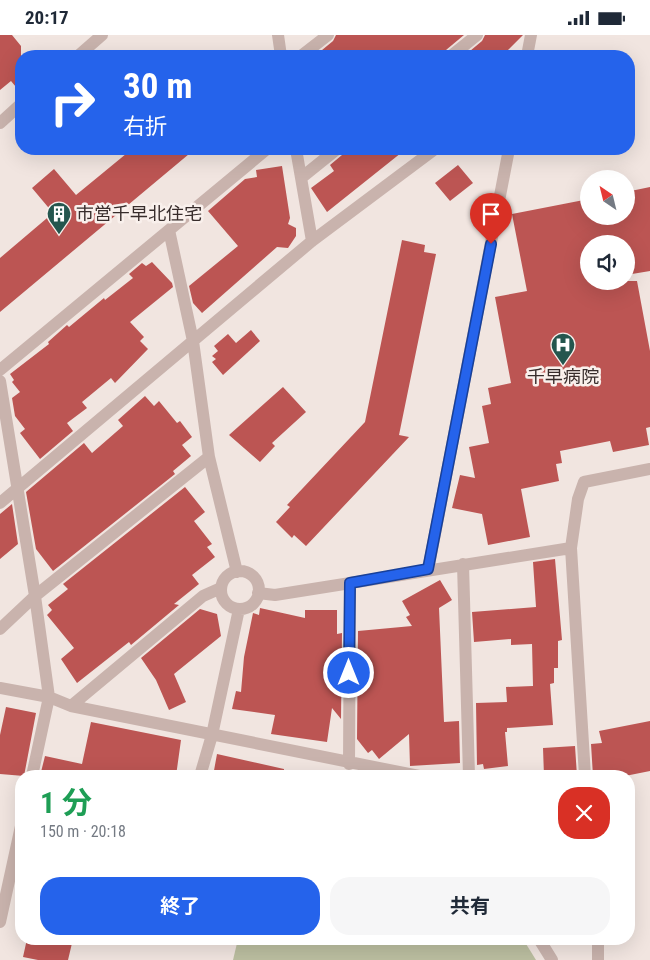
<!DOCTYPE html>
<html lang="ja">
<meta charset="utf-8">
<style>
:root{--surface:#fff;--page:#f6f6f7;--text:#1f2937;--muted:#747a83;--accent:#2563eb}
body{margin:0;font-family:"Roboto Condensed","Noto Sans JP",sans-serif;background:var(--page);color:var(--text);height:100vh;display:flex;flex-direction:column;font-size:19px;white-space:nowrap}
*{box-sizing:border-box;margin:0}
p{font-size:16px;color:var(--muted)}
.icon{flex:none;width:28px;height:28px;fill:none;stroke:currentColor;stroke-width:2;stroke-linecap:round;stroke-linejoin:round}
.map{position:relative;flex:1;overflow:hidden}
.sheet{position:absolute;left:15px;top:735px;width:620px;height:175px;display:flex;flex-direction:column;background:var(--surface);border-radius:20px;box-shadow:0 5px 20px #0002}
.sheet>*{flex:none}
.top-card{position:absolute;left:15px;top:15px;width:620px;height:105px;border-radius:20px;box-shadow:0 5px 20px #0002;background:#2563eb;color:#fff;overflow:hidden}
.needle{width:32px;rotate:325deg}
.controls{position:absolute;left:580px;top:135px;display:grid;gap:10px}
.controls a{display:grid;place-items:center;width:55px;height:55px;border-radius:50%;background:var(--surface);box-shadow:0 5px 20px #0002;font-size:25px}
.pin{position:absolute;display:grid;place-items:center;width:42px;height:42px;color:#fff;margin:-51px -21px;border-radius:50% 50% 50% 0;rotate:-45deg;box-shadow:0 0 5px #0007}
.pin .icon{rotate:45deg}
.me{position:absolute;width:55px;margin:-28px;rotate:0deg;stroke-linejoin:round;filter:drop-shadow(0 0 4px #0008)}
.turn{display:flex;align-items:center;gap:18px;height:105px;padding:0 25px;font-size:22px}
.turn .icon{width:65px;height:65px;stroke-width:2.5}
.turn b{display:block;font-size:35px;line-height:42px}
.round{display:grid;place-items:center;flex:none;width:52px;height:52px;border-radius:20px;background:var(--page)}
.headline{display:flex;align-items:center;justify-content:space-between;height:85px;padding:0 25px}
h1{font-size:30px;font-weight:700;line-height:38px;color:#1e9e55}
.primary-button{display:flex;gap:10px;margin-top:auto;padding:10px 25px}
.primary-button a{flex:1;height:58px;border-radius:20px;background:var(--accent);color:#fff;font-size:20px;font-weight:700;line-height:58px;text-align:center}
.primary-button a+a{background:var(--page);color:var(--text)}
.status{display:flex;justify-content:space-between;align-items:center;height:35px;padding:0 25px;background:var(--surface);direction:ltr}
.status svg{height:14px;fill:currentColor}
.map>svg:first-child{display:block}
.green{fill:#bcbfa1}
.building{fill:#bc5553}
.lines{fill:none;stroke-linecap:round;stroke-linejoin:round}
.minor{stroke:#c9b3ad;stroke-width:12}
.route-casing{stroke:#184099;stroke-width:12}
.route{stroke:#2563eb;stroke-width:9}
.labels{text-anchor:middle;stroke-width:5;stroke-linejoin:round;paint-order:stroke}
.poi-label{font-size:18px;fill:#372c2b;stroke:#f9f0ec;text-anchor:start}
</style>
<div class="status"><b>20:17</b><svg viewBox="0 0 49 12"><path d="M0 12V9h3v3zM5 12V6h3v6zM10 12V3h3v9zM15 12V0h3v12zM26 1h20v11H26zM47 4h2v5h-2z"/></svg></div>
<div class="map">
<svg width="650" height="925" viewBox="0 0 650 925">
<rect width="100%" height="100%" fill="#f1e5e0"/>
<path class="green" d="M238 904H523L536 925H233Z"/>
<path class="building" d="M0 0H12L21 11V58L11 46 0 55Z
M336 0H464L446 15 443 21H317L316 20 333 6Z
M485 0H523L502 21H464L482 6Z
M132 114H195L0 277V223L53 178 32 153 54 134 76 160Z
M345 114H406L327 177 311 153 334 136 330 130 342 120Z
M458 130 473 148 450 166 435 148Z
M282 131 290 183 288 189 296 193V201L288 213 277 212 202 278 193 268 189 251 238 211 208 176 245 144 257 142 256 135Z
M650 152V236L626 240V209H589V246H637L650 316V392L646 393 649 410 613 417 610 406 560 416 562 428 556 429 559 446 521 454 530 502 488 510 482 479 452 473 460 440 475 443 469 412 489 408 482 371 491 369 488 353 511 348 495 262 527 256 512 179 589 164V181H626V157Z
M402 205 425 210 424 217 436 219 399 400 409 402 306 511 294 500 292 503 276 487 290 472 287 470 365 387Z
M152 227 172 248 173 252 130 287 144 302 140 306 148 314 115 348 111 343 82 367 87 373 67 388 73 396 40 424 20 398 25 394 15 381 12 363 20 357 12 347 14 345 10 339 49 309 48 307 67 290 69 292 104 263 105 265 133 243 129 239 142 228 146 231Z
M251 295 260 306 223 340 212 327 216 324 212 321 218 316 214 311 228 299 236 308Z
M283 352 306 377 272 408 275 411 260 427 229 400Z
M145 361 154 371 159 366 177 388 180 386 192 402 182 410 191 421 173 436 175 439 53 536 36 514 26 457 84 408 92 418 123 391 118 385Z
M185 452 205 477 194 486 212 509 207 512 215 522 192 540 199 549 174 569 179 570 131 610 129 607 77 648 61 624 74 613 47 580 52 575 48 570 68 554 63 549Z
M12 469 18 509 0 524V479Z
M555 524 562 605 558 606V633H554V648L550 649 553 690 507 693V697H505L508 731 484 734 483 729 477 730 476 668 507 667 506 652 533 651 532 609 511 610V604L474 607 472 577 536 572 533 527Z
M440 545 452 565 439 573 444 687 459 686 460 728 410 731 409 699 379 724 372 715 368 718 357 704 358 596 412 591 406 582 410 580 402 566Z
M260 573 305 583V575H337V599L342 598 341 684 332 673 327 707 271 699 275 680 232 674 236 656 241 657 244 622 253 578 259 580Z
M200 574 217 579 221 601 174 639 186 667 169 675 156 645 141 623Z
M6 672 36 678 24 741 0 739V700Z
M650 686V736L625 741H593L591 709 602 708 599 696Z
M91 687 181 705 176 741H40L45 721 82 729Z
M575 711 577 741H544L543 713Z
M217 719 284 734V741H213Z
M27 904H73L68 925H38L23 922Z"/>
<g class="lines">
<path class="minor" d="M278 0 281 21
M78 21 102 0
M301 21 328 0
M451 21 477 0
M527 21 531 0
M0 88 21 69
M296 114 312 206
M301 143 337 114
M169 195 193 306 209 422 237 537
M0 335 267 114
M0 346 35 561 49 662 32 741
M0 468 312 206 435 114
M463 529 469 741
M428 535 509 114
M221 555a19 19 0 1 1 38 0a19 19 0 1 1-38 0Z
M258 558 275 560 571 513
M0 594 35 561 209 422
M0 653 49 662 71 671 419 741
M71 671 203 561 221 553
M349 729 350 548
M200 741 212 700 239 574
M585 741 571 513 578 464 584 447 650 434
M0 887 21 791
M539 904 552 925
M598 904V925"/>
</g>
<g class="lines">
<defs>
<path id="route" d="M349 638 350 548 428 534 491 209"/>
</defs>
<use href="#route" class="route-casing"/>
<use href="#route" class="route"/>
</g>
<defs>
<symbol id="building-pin" viewBox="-11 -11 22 30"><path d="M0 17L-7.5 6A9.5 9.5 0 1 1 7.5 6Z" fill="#24564e" stroke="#f9f0ec"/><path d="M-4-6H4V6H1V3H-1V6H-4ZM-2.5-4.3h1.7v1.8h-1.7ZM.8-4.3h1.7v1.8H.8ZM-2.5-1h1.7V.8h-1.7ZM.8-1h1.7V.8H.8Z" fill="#fff"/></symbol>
<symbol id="hospital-pin" viewBox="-11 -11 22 30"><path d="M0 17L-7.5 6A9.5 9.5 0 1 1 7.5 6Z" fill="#24564e" stroke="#f9f0ec"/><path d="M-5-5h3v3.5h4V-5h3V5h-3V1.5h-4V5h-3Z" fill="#fff"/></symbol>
</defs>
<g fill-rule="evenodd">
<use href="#building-pin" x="45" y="165" width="28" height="38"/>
<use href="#hospital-pin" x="549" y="296" width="28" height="38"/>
</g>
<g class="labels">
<g class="poi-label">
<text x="76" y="185">市営千早北住宅</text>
<text x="563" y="348" text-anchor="middle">千早病院</text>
</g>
</g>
</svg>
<div class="controls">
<a><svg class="needle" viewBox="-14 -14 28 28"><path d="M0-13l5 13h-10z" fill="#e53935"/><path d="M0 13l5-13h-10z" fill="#747a83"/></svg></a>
<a><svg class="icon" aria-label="sound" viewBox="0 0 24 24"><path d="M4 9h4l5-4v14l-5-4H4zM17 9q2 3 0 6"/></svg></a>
</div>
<div class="pin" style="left:491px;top:209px;background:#d93025"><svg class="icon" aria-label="arrive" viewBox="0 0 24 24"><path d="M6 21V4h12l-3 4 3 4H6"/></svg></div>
<svg class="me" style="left:349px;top:638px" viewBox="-20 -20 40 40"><circle r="17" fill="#2563eb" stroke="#fff" stroke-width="3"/><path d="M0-11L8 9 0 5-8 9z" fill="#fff"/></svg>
<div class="top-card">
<div class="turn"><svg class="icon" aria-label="right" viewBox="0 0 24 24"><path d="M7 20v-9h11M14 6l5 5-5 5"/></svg><div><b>30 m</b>右折</div></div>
</div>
<section class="sheet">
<div class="headline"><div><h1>1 分</h1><p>150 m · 20:18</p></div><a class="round" style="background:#d93025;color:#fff"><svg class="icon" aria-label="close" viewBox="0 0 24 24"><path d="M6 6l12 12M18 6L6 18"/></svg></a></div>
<div class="primary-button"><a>終了</a><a>共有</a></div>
</section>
</div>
